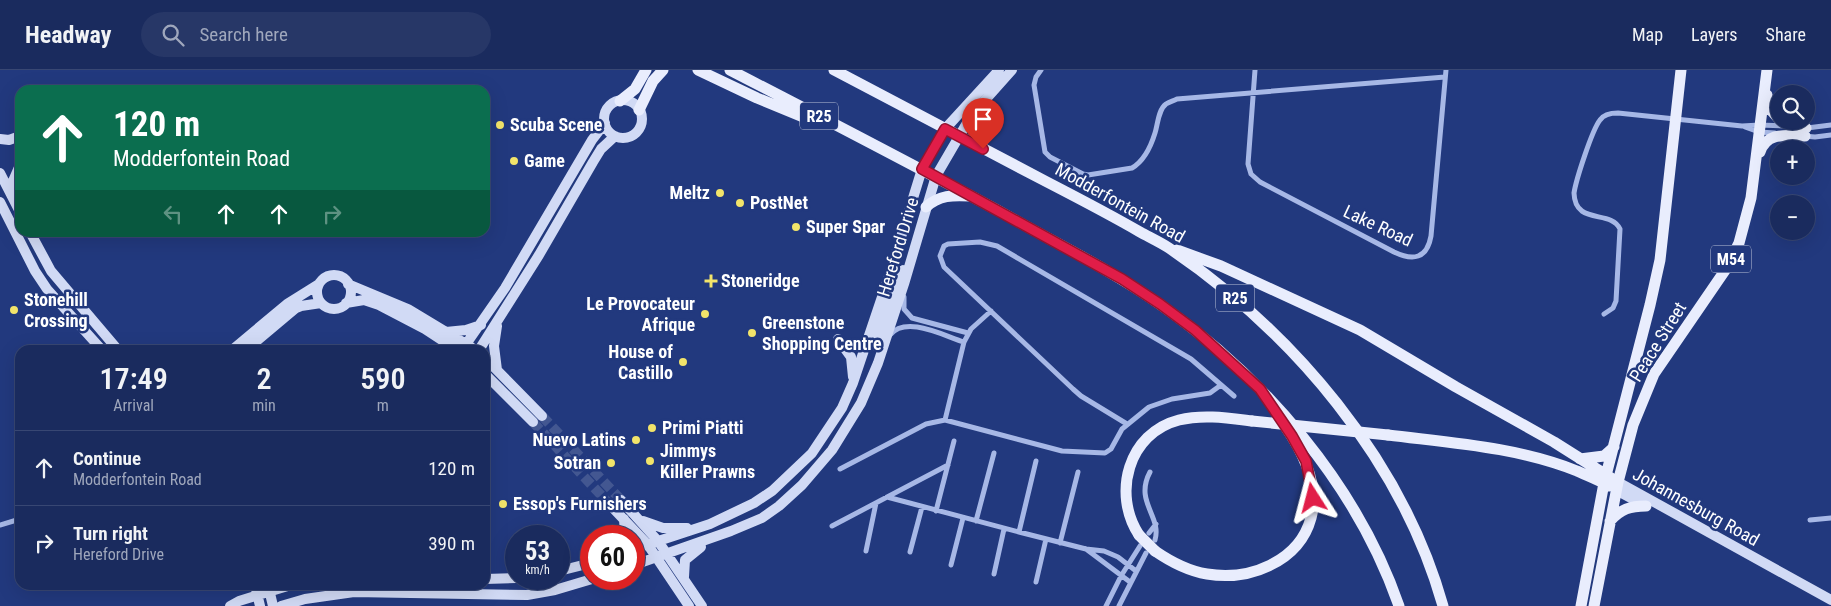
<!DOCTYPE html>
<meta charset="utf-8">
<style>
:root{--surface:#1a2b5e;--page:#273767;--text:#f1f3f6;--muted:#9fa7bc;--line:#384773}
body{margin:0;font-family:"Roboto Condensed",sans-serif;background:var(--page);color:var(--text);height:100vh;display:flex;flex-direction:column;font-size:19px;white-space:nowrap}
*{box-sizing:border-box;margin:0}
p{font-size:16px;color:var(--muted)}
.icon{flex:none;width:28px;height:28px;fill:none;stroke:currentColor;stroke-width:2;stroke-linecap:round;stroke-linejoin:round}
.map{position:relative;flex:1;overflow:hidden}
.side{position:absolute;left:15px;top:275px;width:475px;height:245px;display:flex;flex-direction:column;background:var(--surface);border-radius:15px;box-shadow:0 5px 20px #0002,0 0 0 1px var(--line)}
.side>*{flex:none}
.banner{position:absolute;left:15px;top:15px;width:475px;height:152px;border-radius:15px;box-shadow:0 5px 20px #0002,0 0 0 1px var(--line);background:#0b6e4f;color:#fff;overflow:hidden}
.fabs{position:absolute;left:1770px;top:15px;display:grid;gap:10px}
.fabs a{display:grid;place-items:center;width:45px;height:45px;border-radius:50%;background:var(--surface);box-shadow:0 5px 20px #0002,0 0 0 1px var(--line);font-size:25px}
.speed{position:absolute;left:505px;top:455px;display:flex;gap:10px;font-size:25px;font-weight:700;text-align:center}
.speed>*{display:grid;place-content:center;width:65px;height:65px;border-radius:50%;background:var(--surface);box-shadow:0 5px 20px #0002,0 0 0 1px var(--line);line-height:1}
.speed small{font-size:12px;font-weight:400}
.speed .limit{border:8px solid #d22;background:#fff;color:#111}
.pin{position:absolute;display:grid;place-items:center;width:42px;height:42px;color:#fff;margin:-51px -21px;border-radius:50% 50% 50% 0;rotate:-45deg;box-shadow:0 0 5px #0007}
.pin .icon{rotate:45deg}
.me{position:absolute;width:55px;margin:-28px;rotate:351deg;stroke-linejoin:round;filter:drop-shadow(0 0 4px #0008)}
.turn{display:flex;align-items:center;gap:18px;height:105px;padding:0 15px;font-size:22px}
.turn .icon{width:65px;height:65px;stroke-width:2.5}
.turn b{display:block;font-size:35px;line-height:42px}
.lanes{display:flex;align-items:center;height:48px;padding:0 15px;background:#0003;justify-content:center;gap:25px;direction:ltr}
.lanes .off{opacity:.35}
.eta{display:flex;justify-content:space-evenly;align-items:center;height:85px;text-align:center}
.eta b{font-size:30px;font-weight:600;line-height:35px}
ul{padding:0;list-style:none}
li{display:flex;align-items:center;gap:15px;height:75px;padding:0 15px;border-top:1px solid var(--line)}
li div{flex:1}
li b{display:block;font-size:19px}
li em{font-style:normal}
header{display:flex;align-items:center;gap:30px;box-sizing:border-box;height:70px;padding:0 25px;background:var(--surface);border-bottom:1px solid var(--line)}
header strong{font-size:24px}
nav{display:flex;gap:28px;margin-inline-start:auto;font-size:18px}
.search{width:350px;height:45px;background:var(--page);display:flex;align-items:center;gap:12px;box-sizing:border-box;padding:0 18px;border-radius:28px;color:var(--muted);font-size:19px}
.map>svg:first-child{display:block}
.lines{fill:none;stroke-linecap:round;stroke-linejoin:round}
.secondary-tunnel{stroke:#435791;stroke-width:10;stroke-dasharray:10 5;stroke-linecap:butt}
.street{stroke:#a7b8e6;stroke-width:5}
.secondary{stroke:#d1daf5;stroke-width:10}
.primary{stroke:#e9edfd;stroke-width:11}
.primary-bridge{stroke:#e9edfd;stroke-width:11}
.route-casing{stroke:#92132f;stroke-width:12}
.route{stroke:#e11d48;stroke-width:9}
.poi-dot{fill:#f2e46a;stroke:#22397e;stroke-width:2}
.labels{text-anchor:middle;stroke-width:5;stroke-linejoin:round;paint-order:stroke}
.shield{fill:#22397e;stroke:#bdc4d8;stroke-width:1}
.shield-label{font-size:16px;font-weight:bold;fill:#fff}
.poi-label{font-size:18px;font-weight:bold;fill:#fff;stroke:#22397e;text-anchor:start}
.street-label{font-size:18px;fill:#fff;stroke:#22397e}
</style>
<header>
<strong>Headway</strong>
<div class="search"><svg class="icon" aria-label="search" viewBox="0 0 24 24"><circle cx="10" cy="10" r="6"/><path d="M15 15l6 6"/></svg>Search here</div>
<nav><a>Map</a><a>Layers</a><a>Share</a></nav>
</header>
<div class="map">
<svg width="1831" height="536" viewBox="0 0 1831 536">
<rect width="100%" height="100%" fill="#22397e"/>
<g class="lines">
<path class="secondary-tunnel" d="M542 346 621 430
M533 352 613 438"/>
<path class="street" d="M1041 0 1036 7 1034 15 1045 82 1050 87 1083 104 1088 105 1132 98C1144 91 1151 76 1155 63 1158 54 1158 40 1166 34 1169 32 1173 31 1177 29L1445 7
M1255 0 1248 94 1251 104 1260 112 1394 182C1413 191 1427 189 1431 166L1446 0
M1745 57 1759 62 1775 63
M1807 58 1831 55
M1804 66 1815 67 1831 65
M904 227V239L912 248 968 263
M1604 244 1613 238 1616 231 1620 159C1611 139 1575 156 1574 123 1576 110 1592 60 1600 50 1604 44 1612 43 1618 43L1742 56 1760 55 1786 56
M890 265C906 245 944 266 964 272
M945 350 964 272 971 259 991 241
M1127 354 1081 326 1073 319 944 197 940 186 944 176 948 174 980 172 997 176 1191 289 1234 326
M840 399 926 354 945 350 1062 381 1105 383 1111 379 1122 359 1149 337 1172 329 1210 323 1221 315
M1150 402C1134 432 1162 446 1155 470
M887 427 1019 462 1086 479 1104 481 1118 487 1136 501
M936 441 954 371
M1810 450 1831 448
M976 451 994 383
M0 455 20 449
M832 456 948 395
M1019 462 1036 391
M1149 463 1156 454
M1060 473 1078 402
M1086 479 1130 512
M866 481 876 433
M910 482 922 437
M951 495 963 448
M994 504 1004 459
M1036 512 1046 469
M1106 536 1121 506 1140 476
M1119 536 1146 483"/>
<path class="secondary" d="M604 49a19 19 0 1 1 38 0a19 19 0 1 1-38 0Z
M0 69 9 70 20 66
M0 103 20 142
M14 125 13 111 20 95
M0 132 35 201 47 219 102 280
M30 162 51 201 118 280
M317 222a17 17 0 1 1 34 0a17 17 0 1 1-34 0Z
M348 214 408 239 471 277
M346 233 364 230 379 235 425 259 457 280
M446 262 466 260 481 255
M838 269 851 287 853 307
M865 278 875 275 889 234 903 200
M232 280 287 234 319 214
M246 280 296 238 301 236 321 233
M462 280 505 218 592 70 605 53
M479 280 539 185 593 92 601 79 615 66
M485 288 542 346
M497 300 494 276 497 256
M485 304 533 352
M1618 412 1831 530
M1616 420 1646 436
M621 430 658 471 702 536
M613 438 648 475 689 536
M624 449 625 466
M643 451 663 458H687
M634 479 710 454 754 433 772 421 812 383 842 338 853 313 889 206 922 99 945 59 999 0
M634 495 731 461 762 448 779 436 802 415 832 380 861 333 878 293 904 214 936 106 971 46 1012 0
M559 501 591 493
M684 507 685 490 701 477
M485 509 516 508
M255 515 260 536
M268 515 273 536
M230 536 239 531 291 515
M281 536 305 529 354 522 527 525 555 520 592 509"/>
<path class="primary" d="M698 0 757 28 820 54
M730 0C823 48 916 96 1008 146 1059 175 1113 201 1161 235 1265 308 1357 415 1399 536
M834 0C905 37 976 75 1047 112 1078 128 1109 144 1140 162 1149 167 1160 172 1169 178 1293 262 1402 390 1443 536
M1767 25 1769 38 1779 49
M620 31 635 19 646 0
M639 40 653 11 663 0
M1783 51 1806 58
M1760 82C1767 61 1787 66 1805 66
M926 137C939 125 953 125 970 126
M1177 180 1221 196 1360 260 1456 317 1554 372 1611 408
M1388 365C1452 373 1517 377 1577 401 1588 406 1599 410 1609 416
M1580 389 1604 386 1614 377
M1610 451C1621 439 1630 436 1646 436
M1139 465C1112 424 1128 363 1179 350 1203 344 1228 348 1252 351
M1155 481C1171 492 1188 501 1207 504 1249 511 1299 492 1311 448 1320 415 1303 382 1285 356
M1581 536 1604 413 1650 235 1660 190 1681 0
M1594 536 1618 412 1633 355 1654 304 1726 199 1739 173 1751 128 1767 0"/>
<path class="primary-bridge" d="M1252 351 1388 365
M1139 465 1155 481"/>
</g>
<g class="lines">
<defs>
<path id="route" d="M983 79 945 59 922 99 1122 209 1160 234 1195 260 1260 319 1292 366 1306 391 1313 428"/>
</defs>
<use href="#route" class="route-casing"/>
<use href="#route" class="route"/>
</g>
<g class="poi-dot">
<circle cx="500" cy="55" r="5"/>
<circle cx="514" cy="91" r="5"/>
<circle cx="720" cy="123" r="5"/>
<circle cx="740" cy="133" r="5"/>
<circle cx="796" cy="157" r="5"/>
<path d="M708.5 203.5h5v5h5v5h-5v5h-5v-5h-5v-5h5z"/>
<circle cx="14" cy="240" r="5"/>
<circle cx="705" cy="244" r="5"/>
<circle cx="752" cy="263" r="5"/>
<circle cx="683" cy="292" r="5"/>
<circle cx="652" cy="358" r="5"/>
<circle cx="636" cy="370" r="5"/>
<circle cx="650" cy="391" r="5"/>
<circle cx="611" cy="393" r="5"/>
<circle cx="503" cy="434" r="5"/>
</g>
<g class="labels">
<g class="shield">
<rect x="800" y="32.5" width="38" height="27" rx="4"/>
<rect x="1711" y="175.5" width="40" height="27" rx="4"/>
<rect x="1216" y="214.5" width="38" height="27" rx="4"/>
</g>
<g class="shield-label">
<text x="819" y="52">R25</text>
<text x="1731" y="195">M54</text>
<text x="1235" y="234">R25</text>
</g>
<g class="poi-label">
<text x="510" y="61">Scuba Scene</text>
<text x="524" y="97">Game</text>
<text x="710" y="129" text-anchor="end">Meltz</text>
<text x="750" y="139">PostNet</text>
<text x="806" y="163">Super Spar</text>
<text x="721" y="217">Stoneridge</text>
<text x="24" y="236">Stonehill<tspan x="24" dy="21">Crossing</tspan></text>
<text x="695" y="240" text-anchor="end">Le Provocateur<tspan x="695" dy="21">Afrique</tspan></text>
<text x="762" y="259">Greenstone<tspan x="762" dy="21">Shopping Centre</tspan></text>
<text x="673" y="288" text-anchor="end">House of<tspan x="673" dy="21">Castillo</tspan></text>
<text x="662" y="364">Primi Piatti</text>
<text x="626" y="376" text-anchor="end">Nuevo Latins</text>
<text x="660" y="387">Jimmys<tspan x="660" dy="21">Killer Prawns</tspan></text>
<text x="601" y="399" text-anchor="end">Sotran</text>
<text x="513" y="440">Essop's Furnishers</text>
</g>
<g class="street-label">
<text transform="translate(1120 133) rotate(29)" y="6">Modderfontein Road</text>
<text transform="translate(1378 156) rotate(25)" y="6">Lake Road</text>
<text transform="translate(898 177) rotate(-73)" y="6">Hereford Drive</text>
<text transform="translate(1658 272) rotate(-58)" y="6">Peace Street</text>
<text transform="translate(1696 437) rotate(29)" y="6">Johannesburg Road</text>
</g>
</g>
</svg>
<div class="fabs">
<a><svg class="icon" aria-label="search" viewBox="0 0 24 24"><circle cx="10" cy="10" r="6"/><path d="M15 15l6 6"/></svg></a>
<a>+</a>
<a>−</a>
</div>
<div class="speed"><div>53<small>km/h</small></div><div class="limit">60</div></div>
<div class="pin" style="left:983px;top:79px;background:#d93025"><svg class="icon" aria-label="arrive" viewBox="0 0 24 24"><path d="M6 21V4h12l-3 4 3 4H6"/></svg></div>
<svg class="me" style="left:1313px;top:428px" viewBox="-20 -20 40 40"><path d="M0-17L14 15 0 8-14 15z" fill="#e11d48" stroke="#fff" stroke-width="4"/></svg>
<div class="banner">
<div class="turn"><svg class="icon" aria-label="ahead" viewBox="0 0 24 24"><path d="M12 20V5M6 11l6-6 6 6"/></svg><div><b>120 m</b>Modderfontein Road</div></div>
<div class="lanes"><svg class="icon off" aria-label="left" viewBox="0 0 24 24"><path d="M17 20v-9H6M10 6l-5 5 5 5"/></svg><svg class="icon" aria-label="ahead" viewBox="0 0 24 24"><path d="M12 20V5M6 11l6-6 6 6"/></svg><svg class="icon" aria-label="ahead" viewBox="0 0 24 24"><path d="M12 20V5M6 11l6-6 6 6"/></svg><svg class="icon off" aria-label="right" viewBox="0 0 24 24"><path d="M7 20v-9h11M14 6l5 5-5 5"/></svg></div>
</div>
<section class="side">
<div class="eta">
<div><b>17:49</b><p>Arrival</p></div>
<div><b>2</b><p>min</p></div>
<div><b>590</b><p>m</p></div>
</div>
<ul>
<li><svg class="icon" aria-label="ahead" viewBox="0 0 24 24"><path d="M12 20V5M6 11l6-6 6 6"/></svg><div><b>Continue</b><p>Modderfontein Road</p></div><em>120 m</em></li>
<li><svg class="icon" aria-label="right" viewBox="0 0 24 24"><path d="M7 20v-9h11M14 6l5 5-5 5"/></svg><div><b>Turn right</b><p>Hereford Drive</p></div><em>390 m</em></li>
</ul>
</section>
</div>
